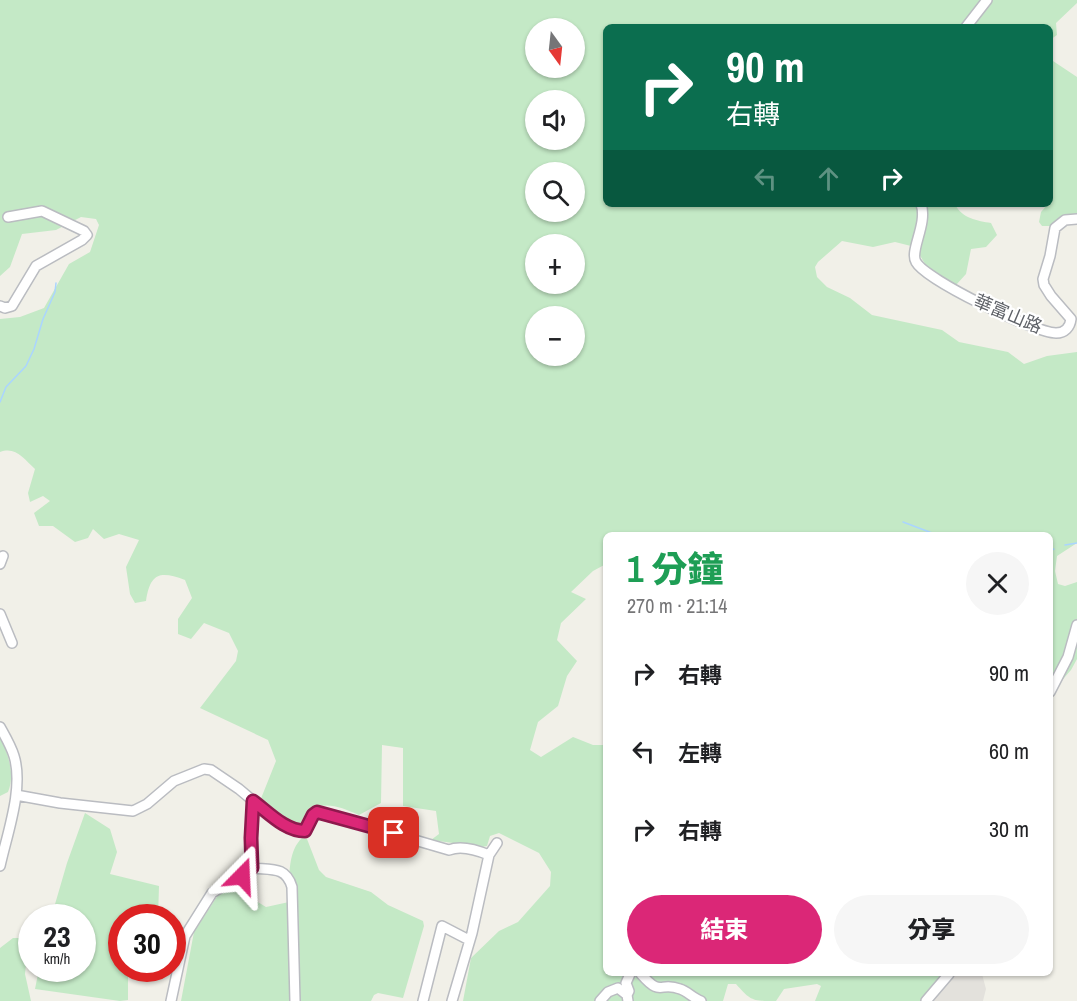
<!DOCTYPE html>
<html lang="zh-TW">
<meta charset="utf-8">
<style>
:root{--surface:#fff;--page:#f6f6f6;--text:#202124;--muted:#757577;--accent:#db2777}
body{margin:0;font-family:"Archivo Narrow","Noto Sans TC",sans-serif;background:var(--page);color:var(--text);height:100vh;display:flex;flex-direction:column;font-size:22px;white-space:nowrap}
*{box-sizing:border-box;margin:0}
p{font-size:20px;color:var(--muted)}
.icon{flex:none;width:33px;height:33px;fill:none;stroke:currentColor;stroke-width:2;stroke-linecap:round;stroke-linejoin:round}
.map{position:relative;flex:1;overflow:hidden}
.sheet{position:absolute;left:603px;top:532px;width:450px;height:444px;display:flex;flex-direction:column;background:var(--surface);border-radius:9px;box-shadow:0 2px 4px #0004}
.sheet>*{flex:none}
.hud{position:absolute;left:603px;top:24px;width:450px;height:183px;border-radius:9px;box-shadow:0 2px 4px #0004;background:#0b6e4f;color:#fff;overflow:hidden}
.needle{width:39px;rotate:165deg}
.tools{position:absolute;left:525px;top:18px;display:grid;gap:12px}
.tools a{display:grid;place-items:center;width:60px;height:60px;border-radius:50%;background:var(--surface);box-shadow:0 2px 4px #0004;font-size:30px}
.speed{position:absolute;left:18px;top:904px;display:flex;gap:12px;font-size:30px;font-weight:700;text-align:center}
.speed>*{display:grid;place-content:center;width:78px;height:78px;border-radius:50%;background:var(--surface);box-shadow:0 2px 4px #0004;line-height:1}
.speed small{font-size:15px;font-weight:400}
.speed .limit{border:9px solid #d22;background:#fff;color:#111}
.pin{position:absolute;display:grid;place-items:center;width:51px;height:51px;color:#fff;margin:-26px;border-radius:12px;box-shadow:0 3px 9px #0006}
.me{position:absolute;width:66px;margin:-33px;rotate:21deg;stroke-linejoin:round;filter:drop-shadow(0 0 4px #0008)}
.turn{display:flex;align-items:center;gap:21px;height:126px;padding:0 24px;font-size:27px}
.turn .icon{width:78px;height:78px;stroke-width:2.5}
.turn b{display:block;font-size:42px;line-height:51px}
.lanes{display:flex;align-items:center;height:57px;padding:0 24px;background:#0003;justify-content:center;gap:30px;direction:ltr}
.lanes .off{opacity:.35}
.round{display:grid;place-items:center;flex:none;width:63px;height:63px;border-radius:32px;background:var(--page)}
.overview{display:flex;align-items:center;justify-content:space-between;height:102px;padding:0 24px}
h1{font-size:36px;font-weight:800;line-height:45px;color:#1e9e55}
.primary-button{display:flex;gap:12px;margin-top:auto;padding:12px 24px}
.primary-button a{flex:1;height:69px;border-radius:36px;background:var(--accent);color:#fff;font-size:24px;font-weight:800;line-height:69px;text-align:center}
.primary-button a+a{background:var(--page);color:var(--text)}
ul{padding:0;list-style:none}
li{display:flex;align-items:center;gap:18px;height:78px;padding:0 24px}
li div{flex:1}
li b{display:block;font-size:22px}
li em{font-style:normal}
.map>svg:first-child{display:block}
.industrial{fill:#e3e1dc}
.green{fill:#c4e9c6;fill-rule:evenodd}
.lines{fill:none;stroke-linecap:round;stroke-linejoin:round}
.stream{stroke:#aad5ff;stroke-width:1.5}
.minor-casing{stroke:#babcc1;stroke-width:12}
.minor{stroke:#fff;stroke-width:9}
.route-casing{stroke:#8e194d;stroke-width:15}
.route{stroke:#db2777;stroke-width:10}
.labels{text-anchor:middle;stroke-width:4.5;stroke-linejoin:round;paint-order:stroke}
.street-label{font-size:18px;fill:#5f6268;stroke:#fff}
</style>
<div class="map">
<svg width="1077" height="1001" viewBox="0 0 1077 1001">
<rect width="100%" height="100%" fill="#f1f0e8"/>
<path class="industrial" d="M952 974H982L986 989 983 1001H934L935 994Z"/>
<path class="green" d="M0 0H1077V3L1056 23 1057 35 1050 40V27H606V204H955C961 218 978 221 991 223L997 235 986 247 971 249 966 274 956 285 928 269 915 247 895 242 873 247 842 241 818 262 815 267 817 277 827 287 850 298 872 315 942 330 959 342 1008 352 1024 364 1047 356 1077 352V543L1057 556 1055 571 1058 584 1065 586 1077 582V659L1071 670 1050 694V536H606V564L593 571 571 592 586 599 561 623 557 640 577 661 567 676 558 706 538 722 530 750 541 757 573 737 593 745H606V974H948L922 1001H815L821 986 817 984 784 989 776 1001C752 1001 751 1001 736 984H728L723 1001H463L471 958 499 931 518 922 550 886 551 872 539 853 499 833 490 836 487 846 482 847 431 840 439 834 436 811 403 806V748L382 745 381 803 359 815C342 808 330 802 312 808L310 827 287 822 260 801 276 761 268 740 200 708 236 661 238 651 229 633 204 623 191 639 178 634V619L192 598 185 580C159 570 150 574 146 601L135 603 130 594 126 567 139 540 119 534 104 539 93 529 88 538 75 542 53 526H39L34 513 50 501 43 496 30 502 28 493 35 469C24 459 16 446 0 452V319L20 317 44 308 69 264 90 252 99 225 96 219 81 217 56 230 22 234 10 267 0 276ZM536 28H574V68H536ZM536 100H574V140H536ZM536 172H574V212H536ZM536 244H574V284H536ZM536 316H574V356H536Z
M1050 59 1077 77V217L1053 226H1042L1039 222 1041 212 1048 204H1050L1053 197 1050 194Z
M0 735C7 754 16 772 8 792L0 796Z
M85 813 110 829 117 852 110 874 159 886 158 918H122V969H130L128 973V1000L120 1001 35 989 39 969H82V918H51L67 863Z
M302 838 307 839 319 870 326 877 371 892 388 905 423 921 424 926 403 998 378 993 374 995 371 1001H181L194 932 218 895 233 887 266 907 289 902C290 882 286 853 302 838Z
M13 938H23L27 954 25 974 31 1001H0V948Z"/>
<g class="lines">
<path class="stream" d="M0 402 6 387 26 366 34 349 43 319 55 292 56 283
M903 522 940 536
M1065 545 1077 543
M1050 551 1054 549"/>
<defs>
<path id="minor" d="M966 27 987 0
M921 204C928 224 909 251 916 262 926 280 1035 333 1056 333 1065 333 1070 327 1071 319L1051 296 1044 285 1043 279 1050 256 1055 228 1065 220 1077 219
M0 306 5 308 12 306 36 266 82 240 87 235 84 231 42 211 8 217
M0 564 3 556
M0 614 12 643
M1050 692 1068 657 1077 625
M0 727C5 736 11 746 14 756 24 788 7 834 0 866
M16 795 60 803 133 811 147 804 174 781 204 769 211 770 239 789 270 815 297 831H305C309 822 311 812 322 813L449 850C461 845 477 850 489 855L472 933 452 1001
M489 855 497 843
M252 868C271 870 286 866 292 887L295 1001
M641 974C662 998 659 981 680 989 687 991 693 998 701 1001
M627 995 629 991 626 983 630 974
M171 1001 185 936 212 893 252 868 251 838 253 801
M423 1001 442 926 469 940
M600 1001 608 992 618 988 627 995 628 1001
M926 1001 949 974"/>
</defs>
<use href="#minor" class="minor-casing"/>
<use href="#minor" class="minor"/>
</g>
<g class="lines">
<defs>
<path id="route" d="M242 876 252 868 251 838 253 801C268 812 285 831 305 831L313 815 317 812 394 833"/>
</defs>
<use href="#route" class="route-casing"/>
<use href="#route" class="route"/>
</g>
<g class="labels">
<g class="street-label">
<text transform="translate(1008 314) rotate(23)" y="6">華富山路</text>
</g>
</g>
</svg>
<div class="tools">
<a><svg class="needle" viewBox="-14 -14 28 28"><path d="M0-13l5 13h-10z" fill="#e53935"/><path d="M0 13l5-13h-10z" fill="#757577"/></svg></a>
<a><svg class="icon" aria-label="sound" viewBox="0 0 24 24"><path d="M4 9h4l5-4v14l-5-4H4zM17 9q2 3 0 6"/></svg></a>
<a><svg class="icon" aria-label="search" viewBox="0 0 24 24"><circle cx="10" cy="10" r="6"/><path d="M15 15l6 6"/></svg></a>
<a>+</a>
<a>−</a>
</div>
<div class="speed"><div>23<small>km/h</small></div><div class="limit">30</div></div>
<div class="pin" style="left:394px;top:833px;background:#d93025"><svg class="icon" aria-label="arrive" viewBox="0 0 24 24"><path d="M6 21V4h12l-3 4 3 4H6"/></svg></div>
<svg class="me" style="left:242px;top:876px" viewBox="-20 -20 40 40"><path d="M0-17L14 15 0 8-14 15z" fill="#db2777" stroke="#fff" stroke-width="4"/></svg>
<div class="hud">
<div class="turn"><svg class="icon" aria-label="right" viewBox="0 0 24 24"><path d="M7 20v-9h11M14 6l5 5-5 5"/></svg><div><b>90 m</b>右轉</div></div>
<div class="lanes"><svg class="icon off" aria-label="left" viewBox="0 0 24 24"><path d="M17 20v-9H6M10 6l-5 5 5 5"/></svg><svg class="icon off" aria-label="ahead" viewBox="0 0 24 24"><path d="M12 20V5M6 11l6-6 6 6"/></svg><svg class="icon" aria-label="right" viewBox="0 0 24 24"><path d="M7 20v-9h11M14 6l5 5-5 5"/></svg></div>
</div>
<section class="sheet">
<div class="overview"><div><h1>1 分鐘</h1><p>270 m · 21:14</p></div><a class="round"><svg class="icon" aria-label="close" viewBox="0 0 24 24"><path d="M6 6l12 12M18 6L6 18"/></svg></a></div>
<ul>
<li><svg class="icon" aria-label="right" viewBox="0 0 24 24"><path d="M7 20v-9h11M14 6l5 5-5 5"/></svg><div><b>右轉</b></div><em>90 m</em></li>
<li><svg class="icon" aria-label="left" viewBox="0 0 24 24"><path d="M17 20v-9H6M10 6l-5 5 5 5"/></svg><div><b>左轉</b></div><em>60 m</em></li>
<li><svg class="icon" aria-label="right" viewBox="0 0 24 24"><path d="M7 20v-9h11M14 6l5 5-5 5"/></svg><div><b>右轉</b></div><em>30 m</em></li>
</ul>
<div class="primary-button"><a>結束</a><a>分享</a></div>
</section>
</div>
